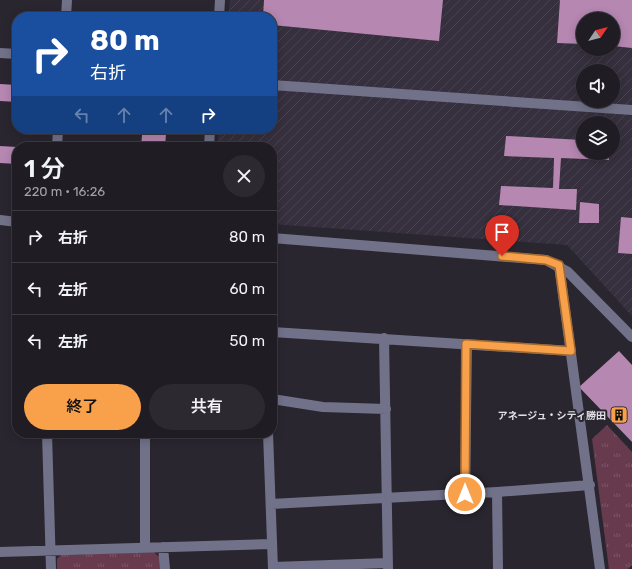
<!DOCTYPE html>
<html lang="ja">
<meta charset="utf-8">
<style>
:root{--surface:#201c24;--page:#2d2931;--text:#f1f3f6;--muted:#a2a1a6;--line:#3d3a41;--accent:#f8a14a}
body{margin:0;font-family:Rubik,"Noto Sans JP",sans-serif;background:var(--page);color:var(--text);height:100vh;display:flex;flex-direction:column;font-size:15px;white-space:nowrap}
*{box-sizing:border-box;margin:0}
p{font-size:13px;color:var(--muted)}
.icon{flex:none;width:22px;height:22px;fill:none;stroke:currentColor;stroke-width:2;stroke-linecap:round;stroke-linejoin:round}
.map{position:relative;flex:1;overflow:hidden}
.side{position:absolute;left:12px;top:142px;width:265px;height:296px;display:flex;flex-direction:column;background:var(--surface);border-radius:16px;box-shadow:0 2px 10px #0003,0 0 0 1px var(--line)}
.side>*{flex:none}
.top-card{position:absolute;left:12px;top:12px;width:265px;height:122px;border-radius:16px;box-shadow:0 2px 10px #0003,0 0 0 1px var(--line);background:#1a4fa0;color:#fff;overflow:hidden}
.needle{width:26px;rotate:55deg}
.buttons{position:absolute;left:576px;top:12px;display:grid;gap:8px}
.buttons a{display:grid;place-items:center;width:44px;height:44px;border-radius:50%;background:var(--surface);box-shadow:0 2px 10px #0003,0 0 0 1px var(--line);font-size:20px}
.pin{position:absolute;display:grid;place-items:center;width:34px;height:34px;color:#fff;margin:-41px -17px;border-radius:50% 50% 50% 0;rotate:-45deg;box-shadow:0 0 4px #0007}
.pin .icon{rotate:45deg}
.me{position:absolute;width:44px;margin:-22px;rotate:0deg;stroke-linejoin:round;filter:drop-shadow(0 0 3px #0008)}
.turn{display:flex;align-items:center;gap:14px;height:84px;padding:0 12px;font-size:18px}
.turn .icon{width:52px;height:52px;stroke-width:2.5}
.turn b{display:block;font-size:28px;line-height:34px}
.lanes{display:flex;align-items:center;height:38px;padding:0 12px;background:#0003;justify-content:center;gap:20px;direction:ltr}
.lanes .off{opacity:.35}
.round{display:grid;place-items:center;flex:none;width:42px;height:42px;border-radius:21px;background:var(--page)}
.headline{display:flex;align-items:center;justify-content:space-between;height:68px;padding:0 12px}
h1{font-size:24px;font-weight:600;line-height:30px}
.button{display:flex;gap:8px;margin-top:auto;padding:8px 12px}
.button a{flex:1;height:46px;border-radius:24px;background:var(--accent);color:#111;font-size:16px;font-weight:600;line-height:46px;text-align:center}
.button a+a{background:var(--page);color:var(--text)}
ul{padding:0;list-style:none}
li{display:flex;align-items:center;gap:12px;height:52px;padding:0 12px;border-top:1px solid var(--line)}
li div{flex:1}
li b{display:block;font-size:15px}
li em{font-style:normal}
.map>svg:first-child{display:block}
.industrial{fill:url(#industrial-furrows);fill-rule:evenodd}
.park{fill:url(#park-tufts)}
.building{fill:#b587b1}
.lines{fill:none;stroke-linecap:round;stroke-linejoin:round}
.minor{stroke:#717289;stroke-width:10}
.route-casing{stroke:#a16930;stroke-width:10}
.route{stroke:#f8a14a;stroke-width:7}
.labels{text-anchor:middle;stroke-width:4;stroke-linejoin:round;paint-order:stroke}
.poi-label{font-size:10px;font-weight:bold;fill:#e1dee4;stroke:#2a2630;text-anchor:end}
</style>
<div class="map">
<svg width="632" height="569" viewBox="0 0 632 569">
<defs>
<pattern id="industrial-furrows" width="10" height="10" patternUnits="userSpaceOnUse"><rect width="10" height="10" fill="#362f3d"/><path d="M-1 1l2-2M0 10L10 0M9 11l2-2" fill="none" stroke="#494350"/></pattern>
<pattern id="park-tufts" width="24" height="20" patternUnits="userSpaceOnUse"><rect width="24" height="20" fill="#673a4e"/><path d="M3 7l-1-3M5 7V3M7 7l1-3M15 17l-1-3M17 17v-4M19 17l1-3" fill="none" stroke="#7c5667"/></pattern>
</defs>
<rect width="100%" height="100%" fill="#2a2630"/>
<path class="industrial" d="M230 0H632V316L567 245 272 224V147H217L219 129H272V17H228ZM583 19H613V49H583ZM583 71H613V101H583ZM583 123H613V153H583Z"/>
<path class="park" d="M607 425 632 452V565L628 569H609L592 439Z
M154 552 162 560V569H57V559L61 555Z"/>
<path class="building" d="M264 0H443L439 41 272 25V17H263Z
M560 0H632V48L613 46V19H583V44L557 43Z
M0 84 17 85V102L0 101Z
M166 134 165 147H141L142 135Z
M506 136 583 140V153H609V160L561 158 559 189H577L576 210 499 205 501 186 553 188 554 158 504 156Z
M0 146 17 147V164L0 163Z
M580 202 599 204V223H579Z
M621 217 632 218V254L618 253Z
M619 351 632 365V442L579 387Z"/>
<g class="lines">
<path class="minor" d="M66 17 67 0
M219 17 220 0
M0 53 17 54
M272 85 632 110
M57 147 58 129
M209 147 210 129
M0 220 17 222
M272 238 546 260 568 272 632 337
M559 265 600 569
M272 332 571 351
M384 338 388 569
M272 399 323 407 386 409
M47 433 51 569
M145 433V547
M268 433 273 569
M497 492 498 569
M465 494 467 344
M271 504 497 492 590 485
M163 547 165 569
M0 552 271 544
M273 567 388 563"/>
</g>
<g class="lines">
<defs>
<path id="route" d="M465 494 466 344 571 351 559 265 546 260 502 256"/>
</defs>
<use href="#route" class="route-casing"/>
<use href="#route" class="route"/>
</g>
<defs>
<symbol id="building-square" viewBox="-11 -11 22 22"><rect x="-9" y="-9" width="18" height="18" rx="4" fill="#f8a14a" stroke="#2a2630"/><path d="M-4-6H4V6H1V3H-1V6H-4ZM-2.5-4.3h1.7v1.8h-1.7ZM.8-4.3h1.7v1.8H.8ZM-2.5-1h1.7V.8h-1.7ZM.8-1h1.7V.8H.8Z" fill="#111"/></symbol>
</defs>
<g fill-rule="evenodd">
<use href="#building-square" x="609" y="405" width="20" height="20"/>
</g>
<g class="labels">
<g class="poi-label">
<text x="606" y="419">アネージュ・シティ勝田</text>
</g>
</g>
</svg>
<div class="buttons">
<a><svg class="needle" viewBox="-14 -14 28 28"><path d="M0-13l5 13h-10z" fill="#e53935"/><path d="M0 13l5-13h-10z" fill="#a2a1a6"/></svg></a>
<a><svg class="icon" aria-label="sound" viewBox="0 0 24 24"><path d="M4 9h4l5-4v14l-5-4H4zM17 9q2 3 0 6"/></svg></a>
<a><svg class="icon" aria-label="layers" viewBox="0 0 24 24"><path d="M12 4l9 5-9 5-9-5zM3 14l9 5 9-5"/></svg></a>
</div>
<div class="pin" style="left:502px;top:256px;background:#d93025"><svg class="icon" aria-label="arrive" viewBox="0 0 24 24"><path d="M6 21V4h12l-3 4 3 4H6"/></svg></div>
<svg class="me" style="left:465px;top:494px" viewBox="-20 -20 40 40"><circle r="17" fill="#f8a14a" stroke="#fff" stroke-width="3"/><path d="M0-11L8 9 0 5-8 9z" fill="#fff"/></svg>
<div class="top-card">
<div class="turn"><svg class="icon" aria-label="right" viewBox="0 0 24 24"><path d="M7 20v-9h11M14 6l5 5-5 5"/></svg><div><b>80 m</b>右折</div></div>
<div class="lanes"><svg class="icon off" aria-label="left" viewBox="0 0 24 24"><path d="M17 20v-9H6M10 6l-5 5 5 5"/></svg><svg class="icon off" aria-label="ahead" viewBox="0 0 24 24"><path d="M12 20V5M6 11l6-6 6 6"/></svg><svg class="icon off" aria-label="ahead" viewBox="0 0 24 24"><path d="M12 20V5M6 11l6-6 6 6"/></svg><svg class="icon" aria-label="right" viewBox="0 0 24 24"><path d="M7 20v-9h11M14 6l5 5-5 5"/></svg></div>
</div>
<section class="side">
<div class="headline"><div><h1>1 分</h1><p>220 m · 16:26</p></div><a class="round"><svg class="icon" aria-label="close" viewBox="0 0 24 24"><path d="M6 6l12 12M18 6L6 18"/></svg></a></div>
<ul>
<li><svg class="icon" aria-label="right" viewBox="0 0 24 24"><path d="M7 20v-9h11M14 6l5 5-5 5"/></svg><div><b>右折</b></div><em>80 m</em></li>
<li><svg class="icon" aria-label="left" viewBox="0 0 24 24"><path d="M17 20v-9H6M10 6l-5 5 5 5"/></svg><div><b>左折</b></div><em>60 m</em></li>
<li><svg class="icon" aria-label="left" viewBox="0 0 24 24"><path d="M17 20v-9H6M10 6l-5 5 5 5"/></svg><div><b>左折</b></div><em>50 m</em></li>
</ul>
<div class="button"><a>終了</a><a>共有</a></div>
</section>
</div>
